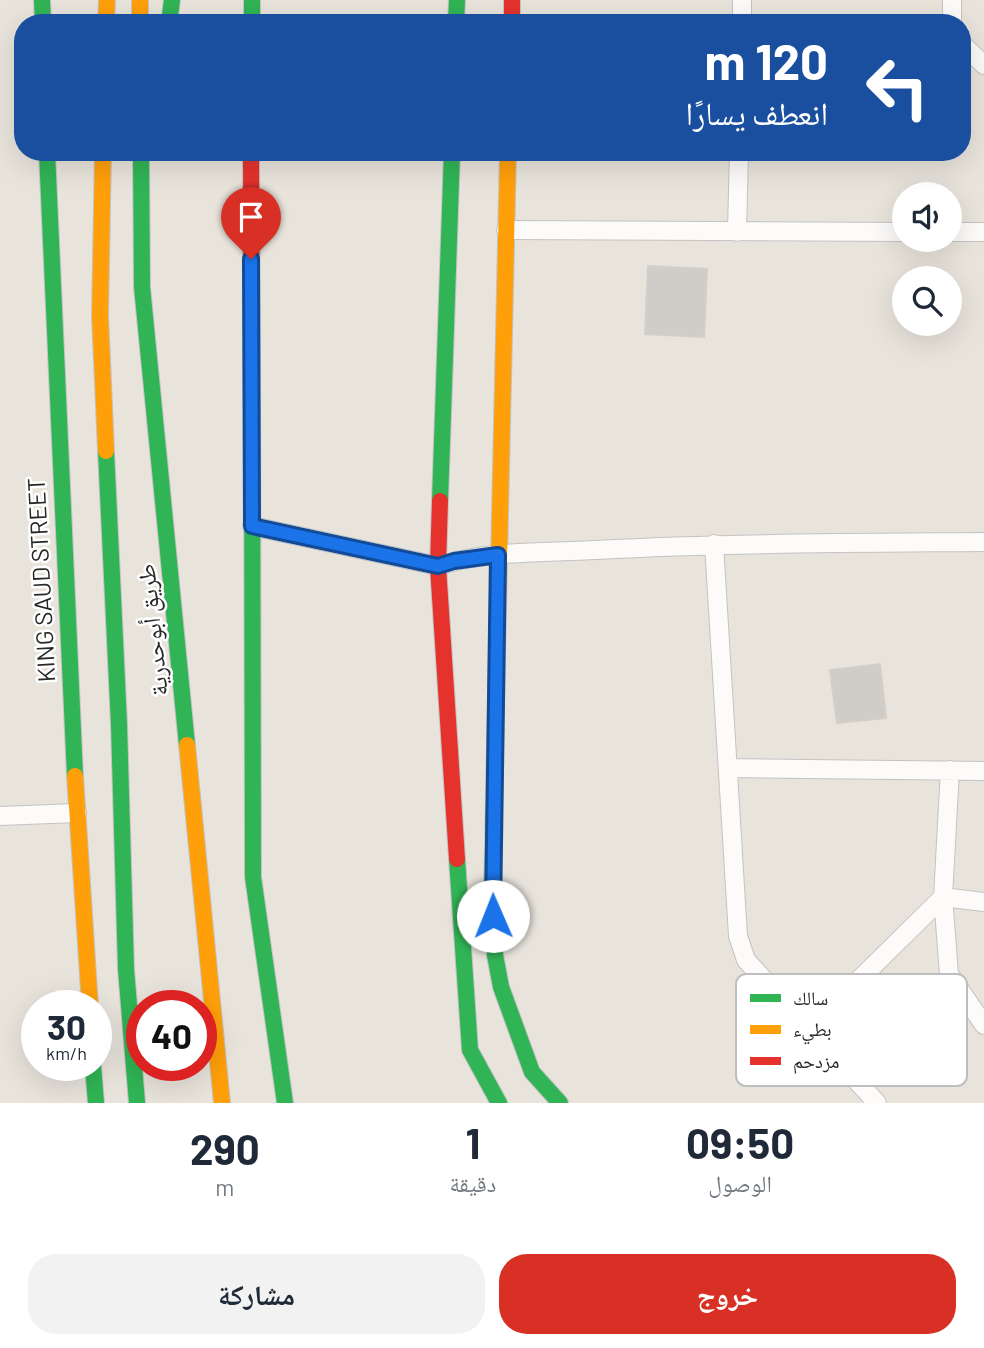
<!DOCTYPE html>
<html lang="ar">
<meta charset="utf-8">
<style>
:root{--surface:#fff;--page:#f2f2f3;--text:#1f2937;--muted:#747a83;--accent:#d93025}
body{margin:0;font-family:Barlow,"Noto Naskh Arabic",sans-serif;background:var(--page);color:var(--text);direction:rtl;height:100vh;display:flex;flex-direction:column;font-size:26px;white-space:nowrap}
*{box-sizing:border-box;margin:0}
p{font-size:23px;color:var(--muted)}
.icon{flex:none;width:38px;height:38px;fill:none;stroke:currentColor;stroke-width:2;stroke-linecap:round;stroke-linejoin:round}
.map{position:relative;height:1103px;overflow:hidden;direction:ltr}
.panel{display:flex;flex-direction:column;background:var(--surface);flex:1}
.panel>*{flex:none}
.hud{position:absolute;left:14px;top:14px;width:957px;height:147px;border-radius:28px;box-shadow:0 7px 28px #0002;direction:rtl;background:#1a4fa0;color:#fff;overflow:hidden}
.controls{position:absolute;left:892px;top:182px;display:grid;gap:14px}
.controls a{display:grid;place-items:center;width:70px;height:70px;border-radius:50%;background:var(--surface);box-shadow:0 7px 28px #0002;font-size:35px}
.speed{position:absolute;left:21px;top:990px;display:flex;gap:14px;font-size:35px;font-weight:700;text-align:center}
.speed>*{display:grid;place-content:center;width:91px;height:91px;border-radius:50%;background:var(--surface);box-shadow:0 7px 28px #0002;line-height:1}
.speed small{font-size:18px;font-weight:400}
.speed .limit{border:10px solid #d22;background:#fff;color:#111}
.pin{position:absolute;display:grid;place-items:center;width:60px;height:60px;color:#fff;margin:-72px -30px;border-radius:50% 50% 50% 0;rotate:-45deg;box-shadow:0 0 7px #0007}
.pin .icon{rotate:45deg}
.me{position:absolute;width:77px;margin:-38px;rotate:359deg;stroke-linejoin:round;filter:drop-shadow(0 0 5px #0008)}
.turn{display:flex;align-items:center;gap:24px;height:147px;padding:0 28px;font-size:32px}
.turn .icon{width:91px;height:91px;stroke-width:2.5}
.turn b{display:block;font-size:49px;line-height:60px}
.eta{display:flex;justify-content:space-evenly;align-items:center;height:119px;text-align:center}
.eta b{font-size:42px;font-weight:700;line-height:49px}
.primary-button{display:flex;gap:14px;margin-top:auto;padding:14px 28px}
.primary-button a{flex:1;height:80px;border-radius:28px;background:var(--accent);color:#fff;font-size:28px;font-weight:700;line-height:80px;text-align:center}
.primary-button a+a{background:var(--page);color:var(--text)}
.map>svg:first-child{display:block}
.building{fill:#d0cdc8;stroke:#d2cfc9;stroke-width:2}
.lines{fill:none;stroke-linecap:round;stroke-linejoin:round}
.street-casing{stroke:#c4c3c3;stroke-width:20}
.fast-casing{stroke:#c4c3c3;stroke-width:18}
.slow-casing{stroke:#c4c3c3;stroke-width:18}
.jam-casing{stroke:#c4c3c3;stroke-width:18}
.street{stroke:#fcfbfa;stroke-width:18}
.fast{stroke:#30b455;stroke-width:16}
.slow{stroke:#ff9f0a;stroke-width:16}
.jam{stroke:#e5322d;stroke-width:16}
.route-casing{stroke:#114b97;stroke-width:18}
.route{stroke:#1a73e8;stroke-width:12}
.labels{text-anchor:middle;stroke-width:5;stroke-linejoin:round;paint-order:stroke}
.street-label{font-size:24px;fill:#282828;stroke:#fff}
.key{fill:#fff;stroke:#bebebe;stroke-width:2}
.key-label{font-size:19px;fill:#282828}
</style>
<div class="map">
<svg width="984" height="1103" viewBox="0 0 984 1103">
<rect width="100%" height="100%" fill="#e8e4dc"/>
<path class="building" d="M648 266 707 269 704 337 645 334Z
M880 664 886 718 837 723 830 670Z"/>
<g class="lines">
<defs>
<path id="street" d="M952 0V23
M742 23V0
M962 44 984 65
M506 230 905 232
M737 232 739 152
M950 232H984
M252 526 438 566C488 550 545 553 596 550 726 543 855 543 984 542
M714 544 738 936 746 960 877 1103
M728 768 984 771
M950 770 943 897 984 902
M0 816 77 813
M943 897 949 974 984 1025
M809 1029 943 897"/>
<path id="fast" d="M42 0 43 23
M252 0V23
M169 23 172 0
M456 23 457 0
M47 152 75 776
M141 152 142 287 187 745
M252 406 253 877 285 1103
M106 451 119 724 126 969 137 1103
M440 501 452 152
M497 650 492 897 495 955 501 987 532 1072 560 1103
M457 859 470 1050 499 1103
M93 1066 96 1103"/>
<path id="slow" d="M140 0V23
M106 23 107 0
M103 152 100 315 106 451
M497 650 508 152
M187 745 222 1103
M75 776 90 1006"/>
<path id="jam" d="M512 0V23
M251 152 252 406
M440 501 438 566 457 859"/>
</defs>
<use href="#street" class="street-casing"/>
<use href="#fast" class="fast-casing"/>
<use href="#slow" class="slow-casing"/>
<use href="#jam" class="jam-casing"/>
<use href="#street" class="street"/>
<use href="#fast" class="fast"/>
<use href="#slow" class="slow"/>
<use href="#jam" class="jam"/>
</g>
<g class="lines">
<defs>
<path id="route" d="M251 259 252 526 438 566 454 561 498 555 493 916"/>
</defs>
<use href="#route" class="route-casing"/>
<use href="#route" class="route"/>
</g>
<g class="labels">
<g class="street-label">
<text transform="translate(42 580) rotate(-93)" y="8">KING SAUD STREET</text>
<text transform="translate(153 630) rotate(-96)" y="8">طريق أبوحدرية</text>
</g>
</g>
<rect x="736" y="974" width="231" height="112" rx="10" class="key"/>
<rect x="750" y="994" width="31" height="8" fill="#30b455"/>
<rect x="750" y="1025" width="31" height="9" fill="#ff9f0a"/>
<rect x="750" y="1057" width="31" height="8" fill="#e5322d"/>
<g class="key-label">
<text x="793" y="1005">سالك</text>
<text x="793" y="1036">بطيء</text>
<text x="793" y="1068">مزدحم</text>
</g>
</svg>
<div class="controls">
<a><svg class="icon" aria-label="sound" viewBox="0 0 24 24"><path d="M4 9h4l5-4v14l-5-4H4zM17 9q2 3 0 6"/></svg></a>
<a><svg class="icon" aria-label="search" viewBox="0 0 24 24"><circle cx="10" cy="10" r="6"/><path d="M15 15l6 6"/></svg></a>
</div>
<div class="speed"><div>30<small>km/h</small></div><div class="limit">40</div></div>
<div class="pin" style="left:251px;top:259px;background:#d93025"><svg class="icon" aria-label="arrive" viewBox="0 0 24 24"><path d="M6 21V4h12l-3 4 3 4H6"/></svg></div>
<svg class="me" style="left:493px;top:916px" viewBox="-20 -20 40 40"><circle r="19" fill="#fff"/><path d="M0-13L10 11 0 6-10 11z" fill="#1a73e8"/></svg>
<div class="hud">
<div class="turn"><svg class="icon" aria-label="left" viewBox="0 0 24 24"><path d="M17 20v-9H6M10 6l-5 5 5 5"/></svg><div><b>120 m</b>انعطف يسارًا</div></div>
</div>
</div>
<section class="panel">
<div class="eta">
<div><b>09:50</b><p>الوصول</p></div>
<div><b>1</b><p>دقيقة</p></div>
<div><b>290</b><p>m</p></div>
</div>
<div class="primary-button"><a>خروج</a><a>مشاركة</a></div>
</section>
